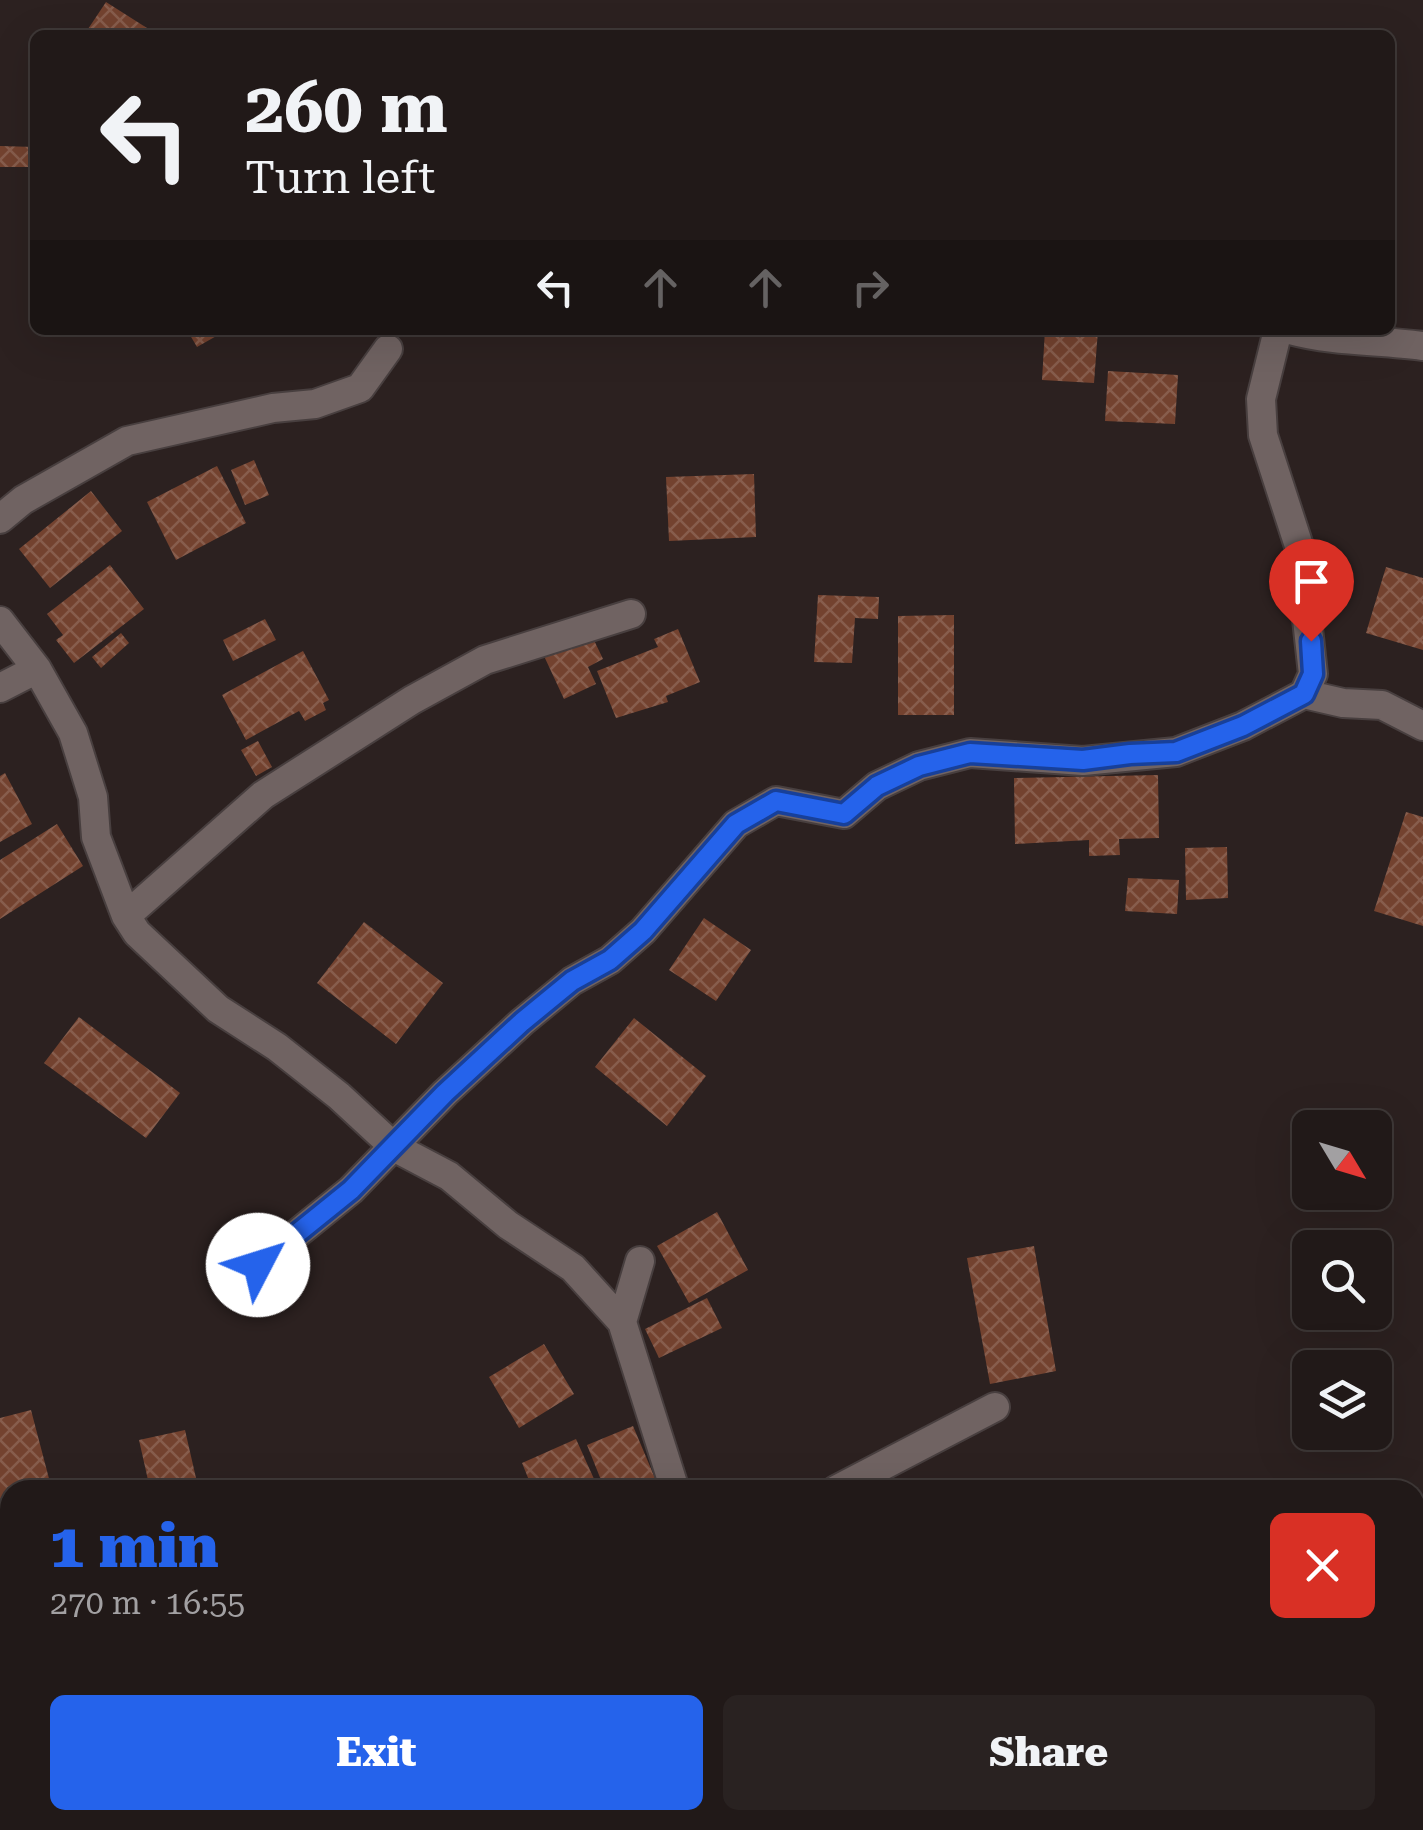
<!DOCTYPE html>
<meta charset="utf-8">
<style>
:root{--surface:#211918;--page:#292221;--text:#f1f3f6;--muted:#a2a0a2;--line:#3e3837;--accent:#2563eb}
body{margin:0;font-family:"Roboto Serif",serif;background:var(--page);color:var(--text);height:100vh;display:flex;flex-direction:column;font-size:38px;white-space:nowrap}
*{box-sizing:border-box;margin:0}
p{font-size:32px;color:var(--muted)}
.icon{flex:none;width:55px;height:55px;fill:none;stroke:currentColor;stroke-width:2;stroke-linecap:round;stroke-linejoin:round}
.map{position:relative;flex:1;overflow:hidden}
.drawer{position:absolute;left:0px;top:1480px;width:1425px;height:350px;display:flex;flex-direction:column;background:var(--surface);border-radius:30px 30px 0 0;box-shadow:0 10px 40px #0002,0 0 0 2px var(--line)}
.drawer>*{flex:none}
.banner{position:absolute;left:30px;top:30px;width:1365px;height:305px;border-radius:15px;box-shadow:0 10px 40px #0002,0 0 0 2px var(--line);background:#211918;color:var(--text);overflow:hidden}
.needle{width:65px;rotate:128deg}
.tools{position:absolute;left:1292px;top:1110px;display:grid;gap:20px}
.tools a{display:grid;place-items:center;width:100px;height:100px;border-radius:15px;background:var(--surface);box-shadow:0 10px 40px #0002,0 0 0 2px var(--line);font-size:50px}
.pin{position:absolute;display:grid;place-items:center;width:85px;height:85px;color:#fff;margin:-102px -42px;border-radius:50% 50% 50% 0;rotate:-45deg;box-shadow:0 0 10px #0007}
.pin .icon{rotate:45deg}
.me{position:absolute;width:110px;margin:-55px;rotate:50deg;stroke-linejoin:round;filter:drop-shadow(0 0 8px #0008)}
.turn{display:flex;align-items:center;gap:35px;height:210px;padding:0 50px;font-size:45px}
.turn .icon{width:130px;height:130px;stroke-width:2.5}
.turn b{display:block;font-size:70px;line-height:85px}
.lanes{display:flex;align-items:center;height:95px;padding:0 50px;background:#0003;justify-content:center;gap:50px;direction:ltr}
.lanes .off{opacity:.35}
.round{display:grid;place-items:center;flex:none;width:105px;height:105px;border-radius:15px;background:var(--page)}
.summary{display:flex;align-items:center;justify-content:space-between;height:170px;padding:0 50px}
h1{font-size:60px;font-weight:800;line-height:75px;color:var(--accent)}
.button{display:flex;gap:20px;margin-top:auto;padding:20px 50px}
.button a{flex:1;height:115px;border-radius:15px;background:var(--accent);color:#fff;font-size:40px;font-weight:800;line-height:115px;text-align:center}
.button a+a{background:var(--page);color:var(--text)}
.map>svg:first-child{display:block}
.building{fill:url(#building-cross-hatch)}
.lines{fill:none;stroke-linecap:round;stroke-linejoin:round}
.minor-casing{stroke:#483f3f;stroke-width:32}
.minor{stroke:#706362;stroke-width:28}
.route-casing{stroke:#184099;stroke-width:25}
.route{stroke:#2563eb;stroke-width:18}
</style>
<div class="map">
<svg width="1423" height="1830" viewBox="0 0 1423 1830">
<defs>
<pattern id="building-cross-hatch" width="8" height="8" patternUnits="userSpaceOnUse" patternTransform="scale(2.5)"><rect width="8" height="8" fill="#73422f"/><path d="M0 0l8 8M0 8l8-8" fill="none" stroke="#875d4d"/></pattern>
</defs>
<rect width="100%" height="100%" fill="#2c2120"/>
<path class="building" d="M106 2 158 35H84Z
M0 146 35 147V167H0Z
M187 330H227L197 347Z
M1045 330H1098L1094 383 1042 380Z
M1108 371 1178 375 1175 424 1105 421Z
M254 460 269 495 245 505 231 470Z
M217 466 246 523 176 560 147 502Z
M754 474 756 537 669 541 666 477Z
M91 491 122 531 50 588 19 549Z
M110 565 144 609 74 663 56 640 63 635 47 614Z
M1386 567 1423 578V650L1366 633Z
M818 595 879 597 878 619 855 618 852 663 814 662Z
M954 615V715H898V616Z
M265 619 276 640 233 661 223 640Z
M678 629 700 682 666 696 668 702 616 718 597 671 658 647 654 639Z
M121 633 129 643 101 668 92 657Z
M591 634 603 659 588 667 596 684 564 699 544 656Z
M303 651 329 700 323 703 326 710 305 721 299 711 246 740 222 695Z
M258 741 272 767 256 776 241 750Z
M5 773 32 824 0 842V776Z
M1158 775 1159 838 1119 839 1120 855 1089 856V840L1015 844 1014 778Z
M1406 812 1423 817V926L1374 911Z
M57 824 83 866 0 919V860Z
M1227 847 1228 898 1186 900 1185 848Z
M1128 878 1179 880 1177 914 1125 911Z
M704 918 751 950 716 1001 669 970Z
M364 922 443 983 396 1044 317 983Z
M79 1017 180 1093 146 1138 44 1063Z
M634 1018 706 1076 667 1126 595 1067Z
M717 1212 748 1270 689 1303 657 1246Z
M1034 1246 1056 1371 990 1384 967 1258Z
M707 1298 722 1328 659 1358 645 1329Z
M544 1344 574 1394 519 1428 489 1377Z
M31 1410 52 1490H10V1537L0 1540V1418Z
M633 1426 660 1490H605L587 1445Z
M185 1430 196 1478 150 1489 139 1440Z
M576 1439 599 1490H533L522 1463Z
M9 1562 10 1641 0 1645V1566Z
M10 1745V1769L4 1774 0 1768V1752Z
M100 1820 104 1830H74L99 1820Z
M236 1820H314L300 1830H243Z
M349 1820H372L377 1830H342L339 1824Z
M436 1820H468V1821L439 1830Z"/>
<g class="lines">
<defs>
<path id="minor" d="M1290 330C1334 342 1378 340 1423 346
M0 519 23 500 127 441 273 408 315 404 360 388 388 349
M0 621 37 669 73 733 93 797 96 837 126 916 137 933 218 1009 277 1047 339 1096 394 1147 449 1176 508 1225 573 1268 622 1322
M0 688 37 669
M1304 694 1343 703 1382 705 1423 726
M126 916 263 795 412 700 485 660 631 614
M640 1261 622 1322 675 1490
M258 1265 351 1190 445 1093 522 1022 572 981 610 960 643 931 736 824 776 801 844 814 877 786 919 766 970 753 1083 761 1176 752 1243 726 1304 694 1313 674 1299 546 1263 435 1261 399 1278 330
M836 1490 995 1407
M0 1788 10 1783
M389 1820 391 1830"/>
</defs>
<use href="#minor" class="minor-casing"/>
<use href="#minor" class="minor"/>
</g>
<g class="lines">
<defs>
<path id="route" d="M258 1265 351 1190 445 1093 522 1022 572 981 610 960 643 931 736 824 776 801 844 814 877 786 919 766 970 753 1083 760 1130 754 1176 752 1243 726 1304 694 1313 674 1311 641"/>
</defs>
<use href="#route" class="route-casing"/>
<use href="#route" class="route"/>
</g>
</svg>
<div class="tools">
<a><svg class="needle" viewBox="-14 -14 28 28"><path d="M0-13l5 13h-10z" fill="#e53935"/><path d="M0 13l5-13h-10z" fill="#a2a0a2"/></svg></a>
<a><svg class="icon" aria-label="search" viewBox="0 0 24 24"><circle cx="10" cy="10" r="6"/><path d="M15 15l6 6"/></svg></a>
<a><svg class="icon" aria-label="layers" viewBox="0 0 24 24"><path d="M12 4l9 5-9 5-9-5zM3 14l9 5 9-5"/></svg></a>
</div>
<div class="pin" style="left:1311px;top:641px;background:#d93025"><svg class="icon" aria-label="arrive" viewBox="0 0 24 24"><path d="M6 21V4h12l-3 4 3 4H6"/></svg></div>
<svg class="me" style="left:258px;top:1265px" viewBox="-20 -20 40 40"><circle r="19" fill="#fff"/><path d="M0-13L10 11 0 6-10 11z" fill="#2563eb"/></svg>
<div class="banner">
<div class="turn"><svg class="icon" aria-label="left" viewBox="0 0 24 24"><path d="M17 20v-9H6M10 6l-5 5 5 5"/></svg><div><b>260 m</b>Turn left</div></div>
<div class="lanes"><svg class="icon" aria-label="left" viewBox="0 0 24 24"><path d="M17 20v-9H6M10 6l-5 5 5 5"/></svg><svg class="icon off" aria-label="ahead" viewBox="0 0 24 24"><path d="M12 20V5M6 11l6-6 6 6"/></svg><svg class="icon off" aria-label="ahead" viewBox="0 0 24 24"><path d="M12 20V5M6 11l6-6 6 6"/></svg><svg class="icon off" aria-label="right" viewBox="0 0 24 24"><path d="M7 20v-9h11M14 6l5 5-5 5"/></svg></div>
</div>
<section class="drawer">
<div class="summary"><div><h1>1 min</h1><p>270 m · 16:55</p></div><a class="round" style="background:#d93025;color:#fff"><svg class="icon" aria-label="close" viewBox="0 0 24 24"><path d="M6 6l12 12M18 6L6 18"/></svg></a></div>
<div class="button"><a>Exit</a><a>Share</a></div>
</section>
</div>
